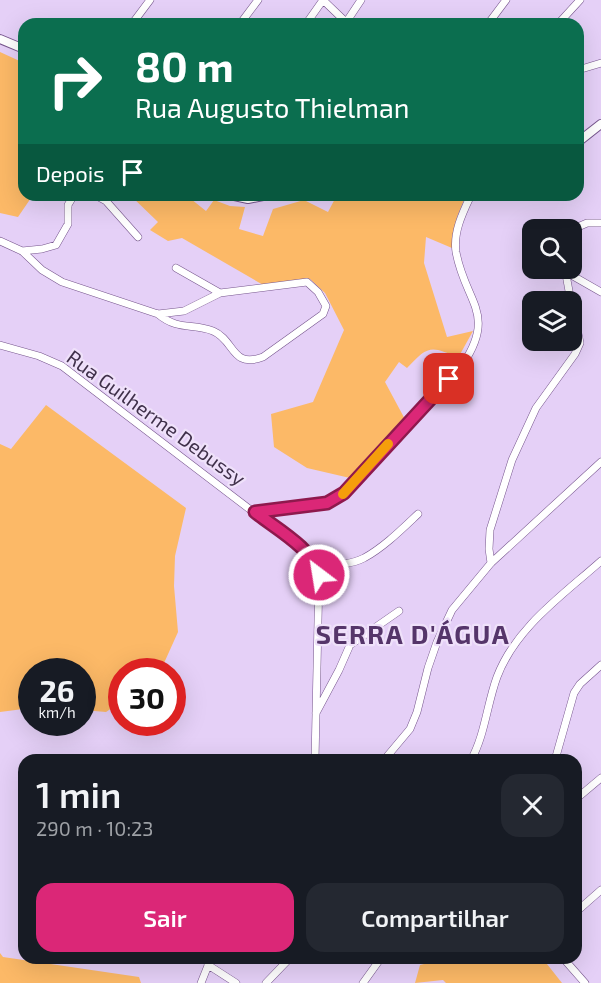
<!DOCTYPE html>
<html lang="pt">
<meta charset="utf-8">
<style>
:root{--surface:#171b24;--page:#242831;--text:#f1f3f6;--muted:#9ea1a6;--accent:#db2777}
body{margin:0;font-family:"Exo 2",sans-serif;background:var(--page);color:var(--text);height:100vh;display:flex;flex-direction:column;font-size:22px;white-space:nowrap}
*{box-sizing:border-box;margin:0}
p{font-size:20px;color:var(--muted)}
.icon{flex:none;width:33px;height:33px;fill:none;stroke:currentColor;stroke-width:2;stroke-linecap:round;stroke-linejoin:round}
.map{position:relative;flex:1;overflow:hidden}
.panel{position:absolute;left:18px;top:754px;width:564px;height:210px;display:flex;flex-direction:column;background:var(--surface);border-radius:18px;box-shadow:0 6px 24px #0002}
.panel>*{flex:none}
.top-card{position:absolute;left:18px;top:18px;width:566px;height:183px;border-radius:18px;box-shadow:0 6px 24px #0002;background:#0b6e4f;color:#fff;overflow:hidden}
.fabs{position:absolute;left:522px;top:219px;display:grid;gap:12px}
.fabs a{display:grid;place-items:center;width:60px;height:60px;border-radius:12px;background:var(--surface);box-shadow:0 6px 24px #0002;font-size:30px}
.speed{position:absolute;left:18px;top:658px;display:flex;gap:12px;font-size:30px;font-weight:700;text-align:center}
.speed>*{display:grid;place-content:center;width:78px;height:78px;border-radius:50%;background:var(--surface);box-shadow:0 6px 24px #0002;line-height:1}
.speed small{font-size:15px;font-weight:400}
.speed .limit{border:9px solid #d22;background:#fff;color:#111}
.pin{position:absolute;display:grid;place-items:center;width:51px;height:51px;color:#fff;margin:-26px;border-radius:12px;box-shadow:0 3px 9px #0006}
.me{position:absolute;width:66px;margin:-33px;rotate:329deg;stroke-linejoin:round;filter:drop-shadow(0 0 4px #0008)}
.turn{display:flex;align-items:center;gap:21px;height:126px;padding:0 18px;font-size:27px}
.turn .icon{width:78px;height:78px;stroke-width:2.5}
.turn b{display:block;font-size:42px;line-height:51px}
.then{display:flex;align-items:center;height:57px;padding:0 18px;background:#0003;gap:12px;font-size:22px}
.round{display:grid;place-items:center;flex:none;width:63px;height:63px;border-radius:18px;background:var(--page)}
.summary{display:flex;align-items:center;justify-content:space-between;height:102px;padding:0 18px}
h1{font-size:36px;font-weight:600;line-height:45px}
.button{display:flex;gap:12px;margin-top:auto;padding:12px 18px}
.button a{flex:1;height:69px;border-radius:18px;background:var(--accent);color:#fff;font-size:24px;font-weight:600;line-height:69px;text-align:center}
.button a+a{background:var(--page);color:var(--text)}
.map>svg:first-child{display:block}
.green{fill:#fcb967}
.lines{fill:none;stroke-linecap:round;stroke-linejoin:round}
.minor-casing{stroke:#76558d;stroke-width:8}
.tertiary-casing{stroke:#76558d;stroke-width:10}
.minor{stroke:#fff;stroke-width:7}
.tertiary{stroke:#fff;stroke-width:8}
.route-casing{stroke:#8e194d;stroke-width:15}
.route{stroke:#db2777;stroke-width:10}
.slow{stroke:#f59e0b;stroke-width:10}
.labels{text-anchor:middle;stroke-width:4.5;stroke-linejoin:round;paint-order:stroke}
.street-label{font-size:20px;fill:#40314b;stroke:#efe1fa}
.district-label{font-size:26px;font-weight:bold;letter-spacing:1.5px;fill:#55356a;stroke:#efe1fa}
</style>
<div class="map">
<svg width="601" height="983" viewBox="0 0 601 983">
<rect width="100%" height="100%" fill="#e5d0f7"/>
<path class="green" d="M0 52 24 63V195H33L18 217 0 213Z
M130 195H193L191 199 206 211 214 200 230 206 245 207 239 229 263 236 273 209 304 200 328 212 337 195H466L457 217 452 248 426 237 424 263 447 337 473 331 458 358C430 344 427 347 407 368L399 362 385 382 407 423 350 478 307 468 274 447 271 414 313 402 344 330 325 293 310 279 265 286 182 238 168 241 150 230 158 222Z
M46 405 186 508 175 556 174 586 178 632 160 672H122L121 702 106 712 83 710 82 672H32L31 708 0 712V444L11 449Z
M0 953 3 957 139 977 141 983H0Z
M444 959H543L562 983H446L443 980 415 983 420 965Z"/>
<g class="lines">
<defs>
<path id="minor" d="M323 0 348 24
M132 24 150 0
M240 24 258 0
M306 24 323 0
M345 24 361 0
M488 24 506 0
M558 24 580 0
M578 70 601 63
M95 195 106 201 138 237
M571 230 587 223H601
M0 241 22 251 42 270 62 282 158 314 184 311 220 293 307 282 318 292 326 306 323 314 263 357C231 369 235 340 213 331 193 323 178 331 158 314
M22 251 42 249 56 245 68 224V205L74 195
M176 268 220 293
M565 269 571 302
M566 272 601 292
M0 345 39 356 62 366 311 556 318 566 319 575 315 760
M255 512 327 503 344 493 463 364C497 313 465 302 456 252 453 232 463 212 471 195
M491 563 489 549 490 530 512 460 536 408 575 354 580 343 572 304
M318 566C332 565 350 565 364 558 384 547 402 529 418 514
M316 713 339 670 350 645 399 611
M384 760 410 729 417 712 428 668 437 642 452 610 491 563 601 462
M471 760C485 735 487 704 497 677 516 627 563 595 601 561
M555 760 574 693 580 684 601 665
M576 799 601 778
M576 912 601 890
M563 958 585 983
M208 965 236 983
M201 983 211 958
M266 983 290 958
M363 983 381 958"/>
<path id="tertiary" d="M0 39 24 49
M578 142 601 124
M230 195 248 199 268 195"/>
</defs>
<use href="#minor" class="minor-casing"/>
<use href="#tertiary" class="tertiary-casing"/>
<use href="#minor" class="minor"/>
<use href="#tertiary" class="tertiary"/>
</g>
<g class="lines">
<defs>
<path id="route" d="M319 575C314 549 275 528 255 512L327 503 344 493 449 379"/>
</defs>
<use href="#route" class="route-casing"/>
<use href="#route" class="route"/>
<path class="slow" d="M343 494 388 444"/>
</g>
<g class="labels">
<g class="street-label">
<text transform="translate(156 418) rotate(36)" y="7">Rua Guilherme Debussy</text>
</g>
<g class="district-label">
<text x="413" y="644">SERRA D'ÁGUA</text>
</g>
</g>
</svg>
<div class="fabs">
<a><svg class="icon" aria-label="search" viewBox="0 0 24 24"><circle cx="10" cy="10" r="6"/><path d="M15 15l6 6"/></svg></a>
<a><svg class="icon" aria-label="layers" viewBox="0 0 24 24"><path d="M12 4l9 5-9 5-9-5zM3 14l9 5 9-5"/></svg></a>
</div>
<div class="speed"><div>26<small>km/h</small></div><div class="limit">30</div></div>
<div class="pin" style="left:449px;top:379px;background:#d93025"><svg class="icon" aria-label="arrive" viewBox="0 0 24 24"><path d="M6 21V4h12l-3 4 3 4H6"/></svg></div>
<svg class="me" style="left:319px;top:575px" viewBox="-20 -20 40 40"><circle r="17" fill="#db2777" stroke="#fff" stroke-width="3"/><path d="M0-11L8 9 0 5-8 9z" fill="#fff"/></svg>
<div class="top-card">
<div class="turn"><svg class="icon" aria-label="right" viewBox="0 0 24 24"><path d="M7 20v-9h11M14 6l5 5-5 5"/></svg><div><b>80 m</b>Rua Augusto Thielman</div></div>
<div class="then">Depois<svg class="icon" aria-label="arrive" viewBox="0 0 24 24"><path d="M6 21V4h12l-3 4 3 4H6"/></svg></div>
</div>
<section class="panel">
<div class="summary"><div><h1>1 min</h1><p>290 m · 10:23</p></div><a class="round"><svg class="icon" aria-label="close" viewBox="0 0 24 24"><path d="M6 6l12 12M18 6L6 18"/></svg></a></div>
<div class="button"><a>Sair</a><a>Compartilhar</a></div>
</section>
</div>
